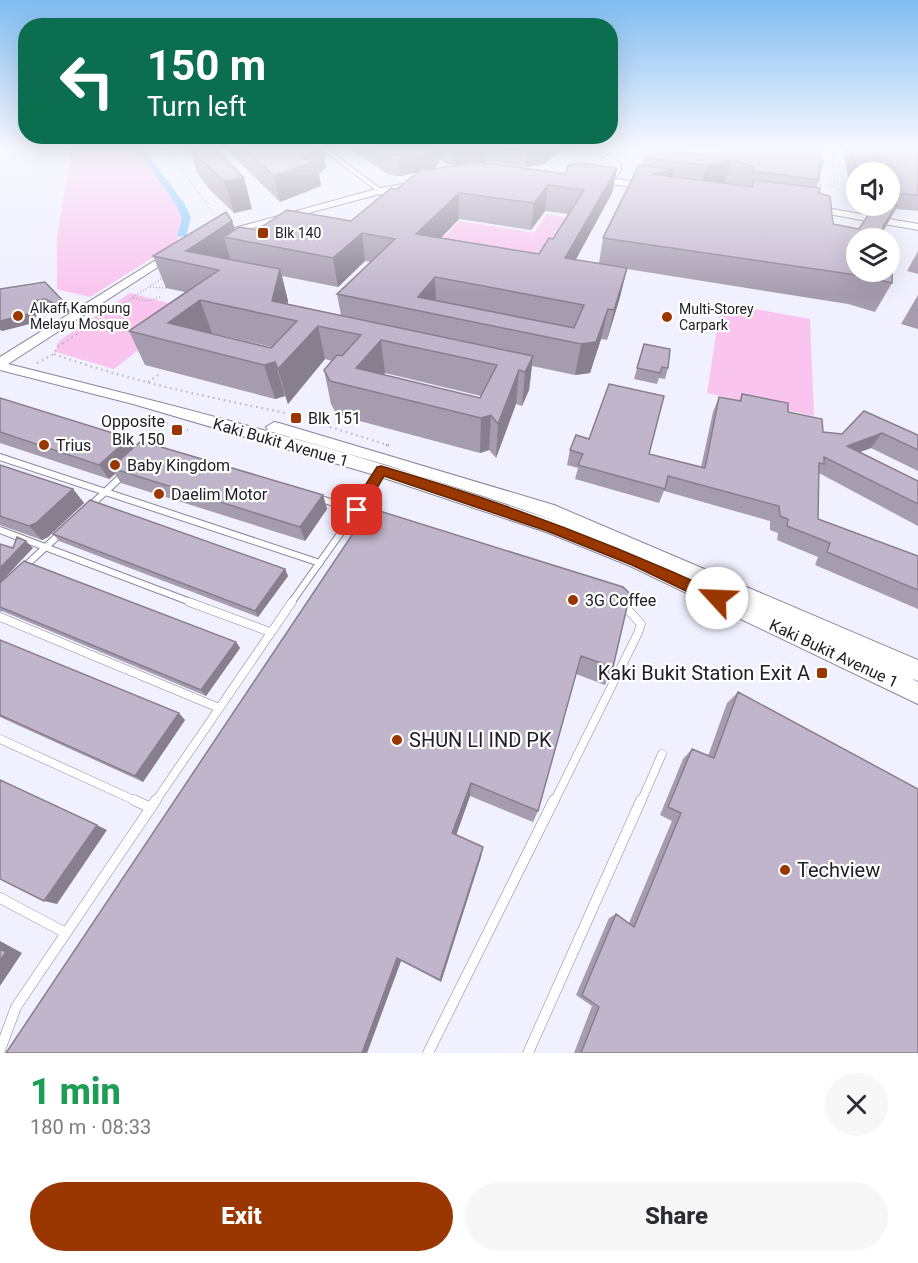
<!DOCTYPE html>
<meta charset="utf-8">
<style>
:root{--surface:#fff;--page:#f7f7f7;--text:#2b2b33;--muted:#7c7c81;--accent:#9a3700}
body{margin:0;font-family:Roboto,sans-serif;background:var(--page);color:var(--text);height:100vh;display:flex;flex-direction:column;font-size:22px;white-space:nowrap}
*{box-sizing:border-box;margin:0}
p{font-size:20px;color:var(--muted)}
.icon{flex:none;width:33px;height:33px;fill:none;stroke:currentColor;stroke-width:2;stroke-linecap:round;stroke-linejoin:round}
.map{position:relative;height:1053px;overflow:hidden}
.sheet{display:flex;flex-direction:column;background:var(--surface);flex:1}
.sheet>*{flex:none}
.banner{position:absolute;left:18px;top:18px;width:600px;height:126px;border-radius:24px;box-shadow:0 6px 24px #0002;background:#0b6e4f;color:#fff;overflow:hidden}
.fabs{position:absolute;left:846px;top:162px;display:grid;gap:12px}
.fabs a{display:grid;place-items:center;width:54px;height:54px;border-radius:50%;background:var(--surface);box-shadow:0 6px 24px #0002;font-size:30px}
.pin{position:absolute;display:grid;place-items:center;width:51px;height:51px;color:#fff;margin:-26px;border-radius:12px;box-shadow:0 3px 9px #0006}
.me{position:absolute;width:66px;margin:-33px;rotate:295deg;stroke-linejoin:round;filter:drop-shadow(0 0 4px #0008)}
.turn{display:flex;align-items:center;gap:21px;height:126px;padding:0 30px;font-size:27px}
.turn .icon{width:78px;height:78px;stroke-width:2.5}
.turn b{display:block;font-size:42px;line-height:51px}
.round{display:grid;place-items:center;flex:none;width:63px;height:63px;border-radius:32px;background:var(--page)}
.head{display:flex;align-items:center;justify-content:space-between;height:102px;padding:0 30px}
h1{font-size:36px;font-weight:800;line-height:45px;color:#1e9e55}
.cta{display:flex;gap:12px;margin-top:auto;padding:12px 30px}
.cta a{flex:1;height:69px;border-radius:36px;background:var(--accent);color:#fff;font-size:24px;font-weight:800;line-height:69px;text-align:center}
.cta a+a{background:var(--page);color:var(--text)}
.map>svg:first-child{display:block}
.green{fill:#f9c4ee}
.water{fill:#84c8fb}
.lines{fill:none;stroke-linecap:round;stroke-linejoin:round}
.lane-far2-casing{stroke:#88879d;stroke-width:8}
.lane-far1-casing{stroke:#88879d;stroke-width:9}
.lane-casing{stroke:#88879d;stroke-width:11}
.street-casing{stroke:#88879d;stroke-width:2}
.secondary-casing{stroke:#88879d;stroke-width:2}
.path-far2{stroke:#b2b1be;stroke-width:1.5;stroke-dasharray:1 2;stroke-linecap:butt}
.path-far1{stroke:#b2b1be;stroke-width:2;stroke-dasharray:1.5 4;stroke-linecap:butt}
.path{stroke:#b2b1be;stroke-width:3;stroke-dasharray:1.5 4.5;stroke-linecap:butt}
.lane-far2{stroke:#fff;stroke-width:6}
.lane-far1{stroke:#fff;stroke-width:8}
.lane{stroke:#fff;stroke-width:10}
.street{fill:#fff;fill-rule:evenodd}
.secondary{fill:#fff;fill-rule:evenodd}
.wall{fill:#a69caf;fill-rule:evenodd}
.shaded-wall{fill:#877f8e}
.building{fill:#c1b5cb;stroke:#877f8e;stroke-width:1.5;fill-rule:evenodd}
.route{fill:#9a3700;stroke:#642400;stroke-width:1.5}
.poi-dot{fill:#9a3700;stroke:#fff;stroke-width:2}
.labels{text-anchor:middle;stroke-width:4.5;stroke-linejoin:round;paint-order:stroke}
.far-poi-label{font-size:14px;fill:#212029;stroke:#fff;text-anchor:start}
.poi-label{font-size:16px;fill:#212029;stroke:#fff;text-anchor:start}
.street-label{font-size:16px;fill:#212029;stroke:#fff}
.near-poi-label{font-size:20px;fill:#212029;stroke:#fff;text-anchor:start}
</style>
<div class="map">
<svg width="918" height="1053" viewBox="0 0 918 1053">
<rect width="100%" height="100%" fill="#f0f0ff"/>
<path class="green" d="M72 146H134L176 204 182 219 176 243 90 297 57 289V237Z
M547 214 574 219 536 278 424 257 460 221 534 233Z
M130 293 191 309 114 369 56 352 57 344 60 340Z
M721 303 810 319 814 416 707 393Z"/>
<path class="water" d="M134 146H141L184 203 191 218 186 236 177 237 182 219 176 204Z"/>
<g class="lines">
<defs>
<path id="lane-far2" d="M0 457 320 563
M318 498 374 516
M89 507 123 475
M0 530 193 603
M23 568 62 532
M621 601 623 603
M291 603 357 510 381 471"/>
<path id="lane-far1" d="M189 602 270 632
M0 617 219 708
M0 739 138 802
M155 802 292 602
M554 802 638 633 641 624 621 602
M641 802 662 754"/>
<path id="lane" d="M134 800 151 808
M0 898 66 933
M0 1050 16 1007 156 800
M428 1053 554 800
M528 1053 641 800"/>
<path id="street" d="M318 146H324L386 193V195H382Z
M588 146H594L621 164V170L611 184 606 183 615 170V165Z"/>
<path id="secondary" d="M592 176 654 184 658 187 654 190 589 181Z
M424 180 428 183 427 185 380 194 218 237 213 234 376 189Z
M809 205 918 224V230L806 210 804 208Z
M172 250 181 252 8 364C193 410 381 458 561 523L387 465 269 431 266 427 274 422 279 423 554 505 918 660V681L911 678 918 682V704L630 566 546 532 375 475 133 404 0 370V357Z"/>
</defs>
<use href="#lane-far2" class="lane-far2-casing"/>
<use href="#lane-far1" class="lane-far1-casing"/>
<use href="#lane" class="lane-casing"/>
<use href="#street" class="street-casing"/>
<use href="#secondary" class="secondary-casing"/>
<path class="path-far2" d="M160 146C180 168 201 194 217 220
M623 148 637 146
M617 152 627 150 646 161
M820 155 821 146
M544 171 570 173
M819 172V185L835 187 832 146
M150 287 167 288
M133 298 148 301 160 297
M95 322 164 277"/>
<path class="path-far1" d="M54 354C129 381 208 397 286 413
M37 363 54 354 57 347 97 321
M148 382 160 374
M166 423 188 430
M330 427 391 446"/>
<path class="path" d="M386 445 391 446"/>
<use href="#lane-far2" class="lane-far2"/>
<use href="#lane-far1" class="lane-far1"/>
<use href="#lane" class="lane"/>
<use href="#street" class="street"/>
<use href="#secondary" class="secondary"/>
</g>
<path class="wall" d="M189 146H213L244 178 252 209 234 213 210 190 197 173Z
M223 146H323L326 168 319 174 321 186 280 202Z
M346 146H586L562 150 544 164 526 167 487 161 481 163 566 174 617 168 612 193 575 260 599 263 603 238 642 165 644 158 711 156 712 154 747 149 728 146H819L823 164 819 174V180L816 188 819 193 833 224 859 229 873 207 858 206H890V172H856V205L849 202 850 186 842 146H918V211L896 209 883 232 856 238 892 283 875 312 848 304 627 269 620 297 607 340 601 339 590 373 575 375 532 366 529 390 522 406 516 404 496 458 489 450 480 453 337 415 331 404 324 370 332 361 325 359 288 404 285 396 275 399 145 365 129 331 185 292 166 288 153 256 232 221 235 230H257L351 221 397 189 418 172 400 176 389 175ZM441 160 451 166 434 169ZM545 211 568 214 553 239 539 254 441 238 459 219 531 230ZM365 261 371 262 337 294 341 315 288 304V301L282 276 338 287ZM212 333 272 347 271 348 211 334ZM385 373 481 396 480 398 384 375Z
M918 251V274L907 271Z
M45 282 70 312 65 314 50 308 39 309 33 323 2 331 0 330V289Z
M918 295V329L901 324Z
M644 344 668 368 665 379 659 378 657 384 634 379Z
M742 394 788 412 823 432 842 434 864 411 918 435V471L871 448 860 452 918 481V526L819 473 818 519 918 556V609L815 565 818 557 777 540 778 533 770 530V521L664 491 659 503 575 479 578 468 567 465 570 450 649 454 701 467 713 412 719 397 739 401Z
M0 398 129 438 135 447 323 495 327 509 305 541 121 483 115 474 109 479 0 443Z
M0 465 73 489 84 503 48 537 42 540 0 525Z
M370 508 613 667 605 685 576 674 538 811 533 822 470 796 456 835 483 847 481 857 441 982 401 961 367 1053Z
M53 534 285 569 288 576 258 617 59 541Z
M0 583 236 642 240 648 206 696 2 611 0 612Z
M0 640 185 720 143 782 0 717Z
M738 692 918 1053H574L592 1006 576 995 609 918 616 914 629 923 672 821 660 815 683 759 692 749 708 756 727 703Z"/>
<path class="shaded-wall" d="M319 146H323L326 168 319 174 321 186 280 202 274 176 302 159Z
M439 146H441V160L434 169 400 176 399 160Z
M482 146H487V161L455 169V152Z
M548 146H586L562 150 544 164 526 167 527 151Z
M732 160 725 182 700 188 707 165Z
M617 168 612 193 561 287 565 258Z
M674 170 668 194 652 174Z
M244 178 252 209 234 213 224 181Z
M548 185 545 211 531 230 534 203Z
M459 193V219L418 262 416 234Z
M897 205 883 231V226Z
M232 221 238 240 224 237 230 259 186 251Z
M362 233 365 261 338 287 333 258Z
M627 268 620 297 607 340 614 310Z
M280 269 288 301 284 318 272 301Z
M435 277 436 306 418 297Z
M45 299 50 308 39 309 33 323 2 331 0 329V321L34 301Z
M200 300 212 333 194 347 168 323Z
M65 303 70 312 65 314 60 306Z
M608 309 601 339 590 373 575 375 581 344Z
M318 326 325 359 288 404 278 369Z
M381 340 385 373 370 391 356 368Z
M533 356 529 390 522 406 525 372Z
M275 362 285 396 275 399 264 365Z
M519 370 516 404 496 458 498 424Z
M491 415 489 450 480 453 481 418Z
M882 433 871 448 837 460 847 446Z
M129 438 138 452 111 468 115 474 109 479 99 465Z
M73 489 84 503 48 537 42 540 29 526Z
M323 495 327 509 305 541 300 527Z
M26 541 33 548 0 583V568Z
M285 569 288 576 258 617 255 611Z
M236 642 240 648 206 696 201 690Z
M179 713 185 720 143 782 135 776Z
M471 783 470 796 453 844 452 833Z
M97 825 107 830 57 904 44 901Z
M483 847 481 857 441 982 440 980Z
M0 941 22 953 0 986Z
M397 958 401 961 367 1053H362Z"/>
<path class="building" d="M190 146H213L244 178 224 181 200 159Z
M242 146H319L302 159 317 160 274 176Z
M368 146H439L433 153 399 160 388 159Z
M444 146H482L455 152Z
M496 146H548L546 148 527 151Z
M760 146H819L823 164H820L819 180 753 171V166L732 160 707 165 644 158 649 148 722 157 712 154Z
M851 146H918V195L890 193V172H857Z
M478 162 566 174 568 165 580 163 617 168 565 258 627 268 614 310 608 309 596 342 581 344 337 294 395 239 362 233 333 258 224 237 239 227 257 230 287 210 351 221 391 188 397 189 423 168 426 170ZM548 185 584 190 553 239 549 238 539 254 416 234 459 193 534 203ZM435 277 584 305 574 328 418 297Z
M639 165 674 170 652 174 753 187V180L820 188 819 193 830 196 833 224 859 229 874 206 897 205 883 226 882 238H856V272H890V244L893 245 892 283 863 276 603 238Z
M226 212 232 221 186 251 280 269 272 301 533 356 525 372 519 370 498 424 491 415 481 418 330 381 324 370 337 355 342 356 361 335 318 326 278 369 275 362 264 365 129 331 219 270 153 256ZM200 300 297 321 271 348 168 323ZM381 340 497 365 480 398 356 368Z
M45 282 65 303 60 306 45 299 34 301 28 314 0 321V289Z
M644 344 670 349 668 368 662 367 660 373 637 368Z
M609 384 664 396 649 454 705 468 719 397 741 401 742 394 788 403V412L822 419 823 432 842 434 864 411 918 435V450L882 433 847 446 918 481V504L824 457V464L819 463 818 519 918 556V590L827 552 830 543 787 526 788 519 780 516 779 506 668 476 665 489 578 465 583 454 570 450 576 435 589 439Z
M0 398 129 438 99 465 0 432Z
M141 441 323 495 300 527 111 468Z
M0 465 73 489 36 523 29 526 0 516Z
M90 500 285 569 255 611 53 534Z
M370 508 623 587 630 594 613 667 581 656 538 811 471 783 452 833 483 847 440 980 397 958 362 1053H6Z
M17 537 26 541 0 568V544L13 548Z
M24 561 236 642 201 690 0 607V583Z
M0 640 179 713 135 776 0 715Z
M738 692 918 789V1053H581L599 1007 582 995 616 914 634 927 681 813 668 807 692 749 714 758Z
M0 780 97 825 44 901 0 879Z
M0 949 6 952 0 960Z"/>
<linearGradient id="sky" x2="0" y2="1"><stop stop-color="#80bcf0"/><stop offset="0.5" stop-color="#f8f8ff"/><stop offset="1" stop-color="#f8f8ff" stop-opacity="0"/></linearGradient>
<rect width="918" height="294" fill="url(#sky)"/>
<path class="route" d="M381 466C498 500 611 543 722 594L724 598 722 603H711L632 565 547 531 384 476 362 514H352V506L377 467Z"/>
<g class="poi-dot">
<rect x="257" y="227" width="12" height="12" rx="3"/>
<circle cx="18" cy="316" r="6"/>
<circle cx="667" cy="317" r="6"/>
<rect x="290" y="412" width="12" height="12" rx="3"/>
<rect x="171" y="424" width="12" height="12" rx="3"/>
<circle cx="44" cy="445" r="6"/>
<circle cx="115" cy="465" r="6"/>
<circle cx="159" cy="494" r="6"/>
<circle cx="573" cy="600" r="6"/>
<rect x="816" y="667" width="12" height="12" rx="3"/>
<circle cx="397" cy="740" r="6"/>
<circle cx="785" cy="870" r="6"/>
</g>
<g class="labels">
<g class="far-poi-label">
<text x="275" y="238">Blk 140</text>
<text x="30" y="313">Alkaff Kampung<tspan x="30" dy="16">Melayu Mosque</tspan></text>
<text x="679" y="314">Multi-Storey<tspan x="679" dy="16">Carpark</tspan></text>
</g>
<g class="poi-label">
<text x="308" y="424">Blk 151</text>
<text x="165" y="427" text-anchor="end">Opposite<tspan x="165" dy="18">Blk 150</tspan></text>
<text x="56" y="451">Trius</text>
<text x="127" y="471">Baby Kingdom</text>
<text x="171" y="500">Daelim Motor</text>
<text x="585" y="606">3G Coffee</text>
</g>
<g class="street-label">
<text transform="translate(281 442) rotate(16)" y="6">Kaki Bukit Avenue 1</text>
<text transform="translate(834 653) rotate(25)" y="6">Kaki Bukit Avenue 1</text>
</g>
<g class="near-poi-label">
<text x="810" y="680" text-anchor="end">Kaki Bukit Station Exit A</text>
<text x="409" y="747">SHUN LI IND PK</text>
<text x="797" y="877">Techview</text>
</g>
</g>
</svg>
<div class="fabs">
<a><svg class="icon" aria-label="sound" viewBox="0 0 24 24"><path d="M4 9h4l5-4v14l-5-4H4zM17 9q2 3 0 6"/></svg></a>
<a><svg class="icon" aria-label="layers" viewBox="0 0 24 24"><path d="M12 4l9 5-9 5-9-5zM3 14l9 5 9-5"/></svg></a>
</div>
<div class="pin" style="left:357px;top:510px;background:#d93025"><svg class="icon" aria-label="arrive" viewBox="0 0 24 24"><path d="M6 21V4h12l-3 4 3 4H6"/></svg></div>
<svg class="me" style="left:717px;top:598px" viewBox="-20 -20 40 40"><circle r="19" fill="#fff"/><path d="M0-13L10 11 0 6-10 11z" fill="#9a3700"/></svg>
<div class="banner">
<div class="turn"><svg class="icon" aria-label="left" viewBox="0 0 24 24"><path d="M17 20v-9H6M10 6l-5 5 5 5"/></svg><div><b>150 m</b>Turn left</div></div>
</div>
</div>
<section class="sheet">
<div class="head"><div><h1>1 min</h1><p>180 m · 08:33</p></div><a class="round"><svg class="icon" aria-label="close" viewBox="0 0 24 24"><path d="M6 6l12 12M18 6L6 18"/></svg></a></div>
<div class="cta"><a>Exit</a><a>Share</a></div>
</section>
